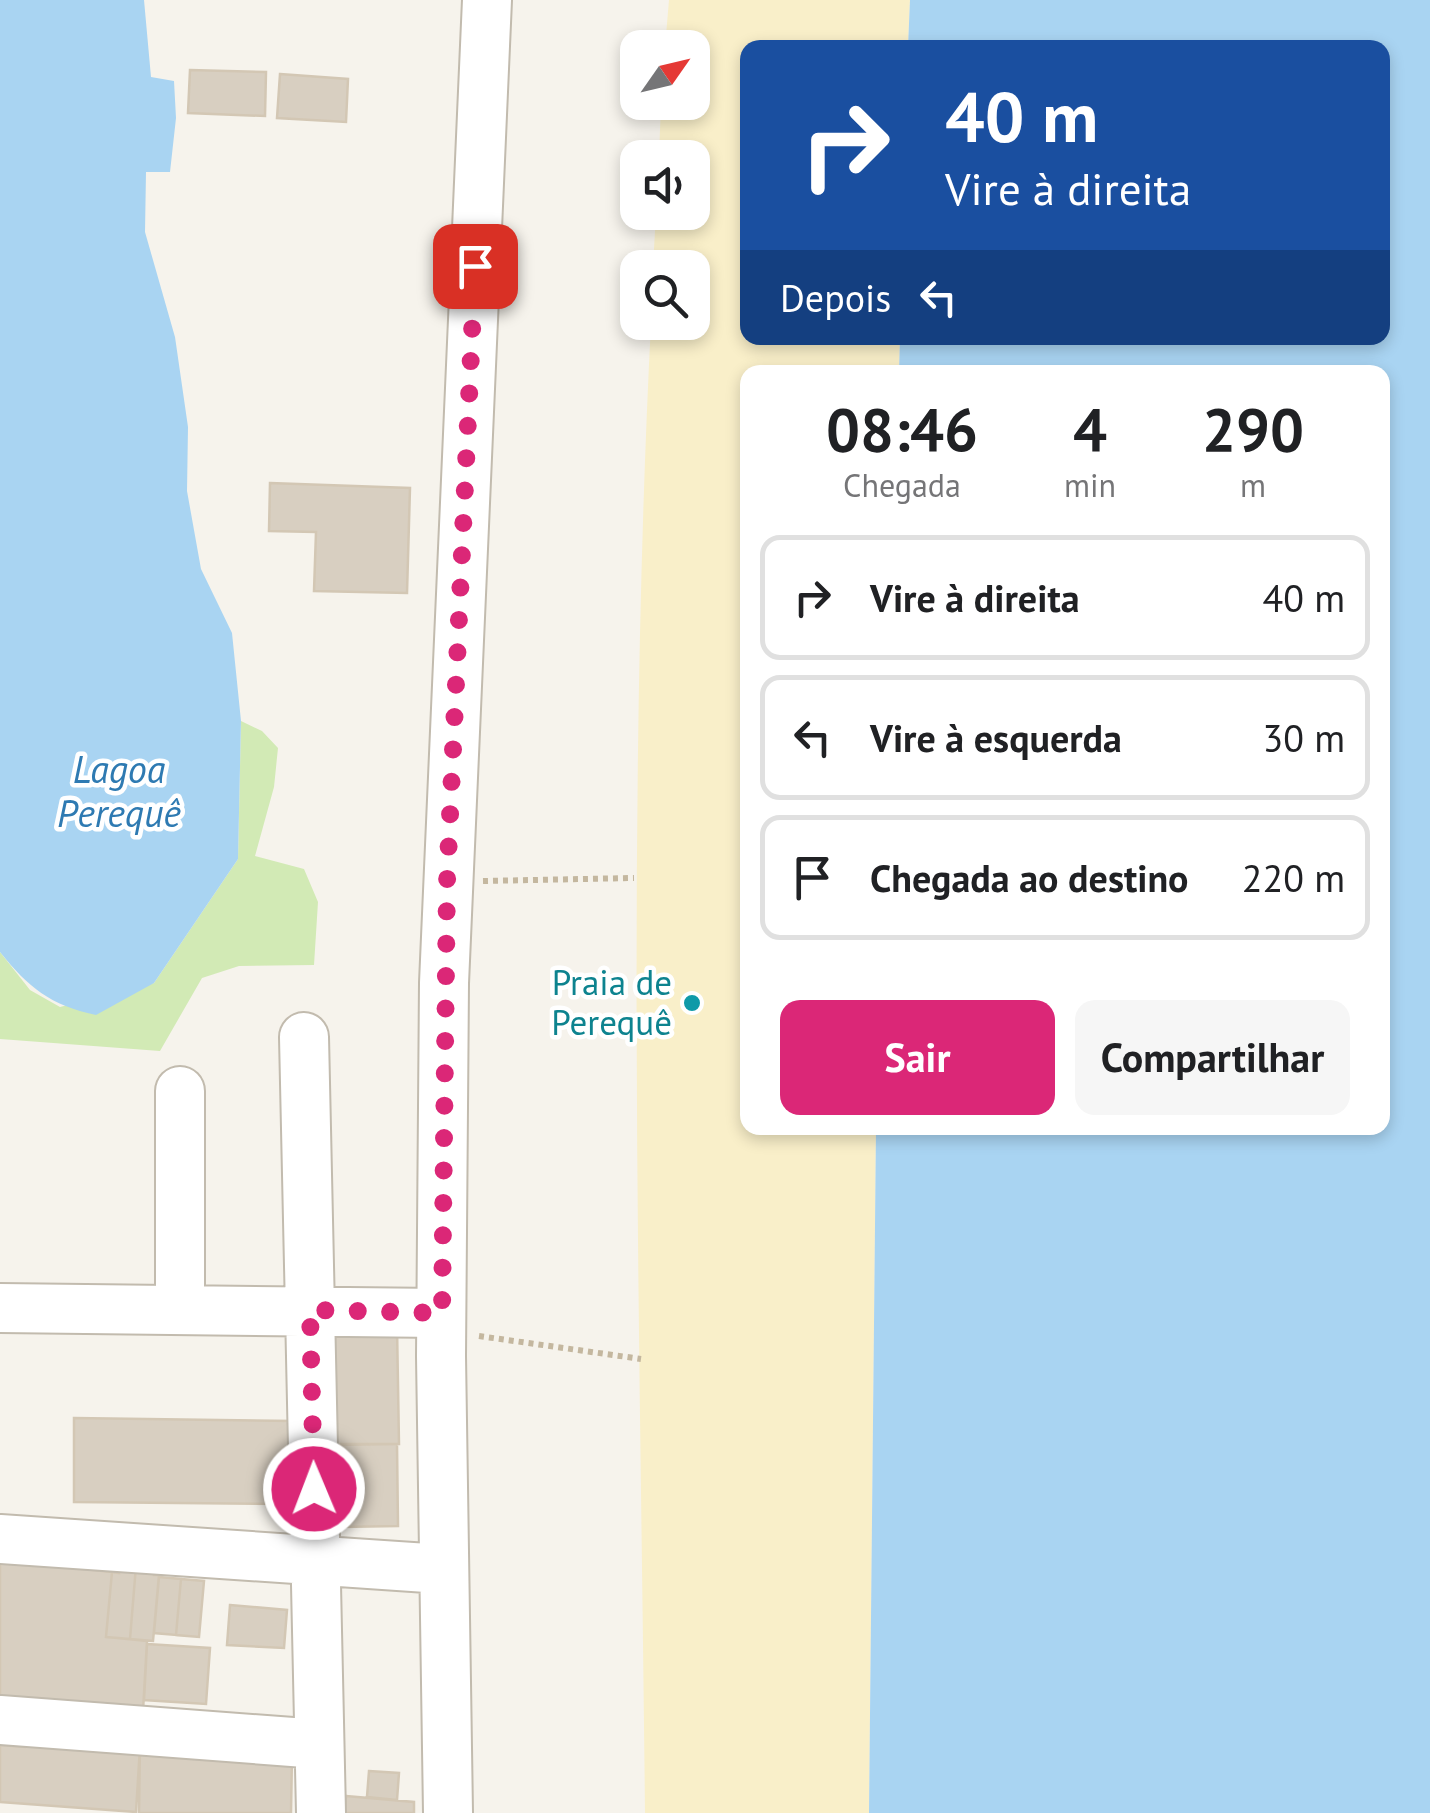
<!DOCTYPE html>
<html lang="pt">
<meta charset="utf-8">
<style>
:root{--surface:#fff;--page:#f6f6f6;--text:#202124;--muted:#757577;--line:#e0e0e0;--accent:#db2777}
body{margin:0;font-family:"PT Sans",sans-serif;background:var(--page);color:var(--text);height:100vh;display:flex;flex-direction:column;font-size:38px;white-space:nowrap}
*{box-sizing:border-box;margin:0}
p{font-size:32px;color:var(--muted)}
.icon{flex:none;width:55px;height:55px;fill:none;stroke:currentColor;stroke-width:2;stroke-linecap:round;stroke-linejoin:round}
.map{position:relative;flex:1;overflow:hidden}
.panel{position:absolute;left:740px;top:365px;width:650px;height:770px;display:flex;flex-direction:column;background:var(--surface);border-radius:20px;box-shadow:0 5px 15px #0003}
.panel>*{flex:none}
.hud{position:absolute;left:740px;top:40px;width:650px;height:305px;border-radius:20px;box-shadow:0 5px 15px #0003;background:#1a4fa0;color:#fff;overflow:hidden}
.needle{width:65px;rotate:56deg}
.tools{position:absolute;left:620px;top:30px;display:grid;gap:20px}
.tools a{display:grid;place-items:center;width:90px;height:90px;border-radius:20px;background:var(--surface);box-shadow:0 5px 15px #0003;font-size:50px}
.pin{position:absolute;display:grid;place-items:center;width:85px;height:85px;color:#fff;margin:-42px;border-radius:20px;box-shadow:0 5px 15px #0006}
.me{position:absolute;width:110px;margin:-55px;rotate:359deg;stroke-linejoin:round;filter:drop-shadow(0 0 8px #0008)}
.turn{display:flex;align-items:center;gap:35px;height:210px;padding:0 40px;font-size:45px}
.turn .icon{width:130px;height:130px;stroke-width:2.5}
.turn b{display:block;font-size:70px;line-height:85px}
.then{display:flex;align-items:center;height:95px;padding:0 40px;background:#0003;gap:20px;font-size:38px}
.eta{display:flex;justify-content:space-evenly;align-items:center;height:170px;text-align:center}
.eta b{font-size:60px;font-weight:800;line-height:70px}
.action{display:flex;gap:20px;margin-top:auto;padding:20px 40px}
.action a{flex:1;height:115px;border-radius:20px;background:var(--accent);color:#fff;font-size:40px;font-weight:800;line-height:115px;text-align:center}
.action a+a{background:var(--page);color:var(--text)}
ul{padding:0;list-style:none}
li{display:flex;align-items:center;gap:30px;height:125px;margin:0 20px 15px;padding:0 20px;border:5px solid var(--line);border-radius:20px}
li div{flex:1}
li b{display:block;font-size:38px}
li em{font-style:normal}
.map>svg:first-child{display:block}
.green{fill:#d2eab5}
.sand{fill:#f9efc9}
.water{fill:#a9d4f2}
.building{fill:#d8cfc1;stroke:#d3c7b4;stroke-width:2.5}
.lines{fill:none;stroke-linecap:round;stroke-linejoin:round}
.minor-casing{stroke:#c2bbae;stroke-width:52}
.path{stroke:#c4b79f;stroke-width:6;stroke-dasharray:5 5;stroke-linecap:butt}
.minor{stroke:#fff;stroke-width:48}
.route{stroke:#db2777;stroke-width:18;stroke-dasharray:0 32.4}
.culture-dot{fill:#0f9aa8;stroke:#fff;stroke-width:4}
.labels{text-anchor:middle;stroke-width:9;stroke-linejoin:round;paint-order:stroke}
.culture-label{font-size:35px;fill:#0d838f;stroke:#fff;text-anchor:end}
.water-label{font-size:38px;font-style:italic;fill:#2e7ab2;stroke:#fff}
</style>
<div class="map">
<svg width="1430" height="1813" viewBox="0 0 1430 1813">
<rect width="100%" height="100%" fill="#f6f3ec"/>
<path class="green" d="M241 721 262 731 278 748 274 787 255 856 304 869 318 902 314 965 239 966 202 978 160 1051 0 1039V952L30 990 60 1007 154 983 238 859Z"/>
<path class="sand" d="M669 0H910L908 47 748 48V338H900L899 372H748V1128H876L869 1813H645C640 1316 626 819 651 323L692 322V268L653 267 656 213 692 212V158L659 157 661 103 692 102V48L665 47Z"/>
<path class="water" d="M0 0H144L151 77 174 81 176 118 170 172H146L145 232 175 337 188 427 187 491 201 569 232 633 241 721 238 859 154 983 96 1015C50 1005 29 988 0 952Z
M910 0H1430V1813H869L876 1128H1382V372H899L900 338H1382V48L908 47Z"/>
<path class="building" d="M190 70 266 72 265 116 188 113Z
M280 74 348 79 346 122 277 118Z
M270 483 410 488 407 593 314 591 316 532 269 531Z
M397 1326 399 1444 334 1445 333 1330Z
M74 1418 294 1421V1504L74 1502Z
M341 1444H397L398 1526 341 1527Z
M0 1560 112 1572 106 1637 147 1641 143 1711 0 1704Z
M119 1565 136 1566 130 1639 106 1637 112 1572 119 1573Z
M136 1566 154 1568V1575H159L153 1641 130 1639Z
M159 1577 181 1579 176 1635 154 1633Z
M181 1579 204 1581 199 1637 176 1635Z
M230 1605 287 1610 284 1648 227 1645Z
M147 1644 210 1648 206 1704 144 1700Z
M26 1740 140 1747 136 1812 0 1802V1745L25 1747Z
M140 1743 292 1756 291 1813H139Z
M369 1771 399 1773 397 1800 367 1797Z
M346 1796 414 1802V1813H345Z"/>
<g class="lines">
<defs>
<path id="minor" d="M304 1037 321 1813
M180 1091V1309
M0 1308 441 1313
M0 1539 442 1569
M0 1720 319 1744
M448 1813 441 1356 444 983 487 0"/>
</defs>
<use href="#minor" class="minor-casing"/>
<path class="path" d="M483 881 634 878
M479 1336 641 1359"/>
<use href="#minor" class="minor"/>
</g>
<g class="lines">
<path class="route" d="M314 1489 310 1310 442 1313 447 882 475 266"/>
</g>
<circle class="culture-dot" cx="692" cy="1003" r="10"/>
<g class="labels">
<g class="culture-label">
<text x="672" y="995">Praia de<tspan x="672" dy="40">Perequê</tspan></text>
</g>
<g class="water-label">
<text x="119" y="783">Lagoa<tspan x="119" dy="44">Perequê</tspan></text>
</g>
</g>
</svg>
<div class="tools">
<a><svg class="needle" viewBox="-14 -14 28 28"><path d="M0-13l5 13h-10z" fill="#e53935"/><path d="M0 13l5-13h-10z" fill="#757577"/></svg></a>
<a><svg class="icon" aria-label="sound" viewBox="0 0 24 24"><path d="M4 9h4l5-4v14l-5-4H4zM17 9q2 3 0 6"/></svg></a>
<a><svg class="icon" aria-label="search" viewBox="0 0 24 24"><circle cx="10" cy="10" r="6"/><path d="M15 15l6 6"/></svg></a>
</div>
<div class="pin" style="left:475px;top:266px;background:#d93025"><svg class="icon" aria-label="arrive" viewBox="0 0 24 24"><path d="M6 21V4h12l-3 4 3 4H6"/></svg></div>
<svg class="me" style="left:314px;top:1489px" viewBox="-20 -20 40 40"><circle r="17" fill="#db2777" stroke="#fff" stroke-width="3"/><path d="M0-11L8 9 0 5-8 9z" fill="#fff"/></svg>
<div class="hud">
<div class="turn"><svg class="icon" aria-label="right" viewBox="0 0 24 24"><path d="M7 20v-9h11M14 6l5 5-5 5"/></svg><div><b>40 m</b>Vire à direita</div></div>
<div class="then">Depois<svg class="icon" aria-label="left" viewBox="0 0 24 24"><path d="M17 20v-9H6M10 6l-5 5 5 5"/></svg></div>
</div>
<section class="panel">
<div class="eta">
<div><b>08:46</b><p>Chegada</p></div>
<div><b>4</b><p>min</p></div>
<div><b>290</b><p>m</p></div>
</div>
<ul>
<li><svg class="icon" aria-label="right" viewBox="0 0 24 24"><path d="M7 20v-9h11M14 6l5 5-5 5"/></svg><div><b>Vire à direita</b></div><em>40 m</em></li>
<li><svg class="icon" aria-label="left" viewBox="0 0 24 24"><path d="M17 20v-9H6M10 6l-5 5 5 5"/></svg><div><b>Vire à esquerda</b></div><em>30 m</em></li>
<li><svg class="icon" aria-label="arrive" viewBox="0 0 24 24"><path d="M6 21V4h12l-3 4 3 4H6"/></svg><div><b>Chegada ao destino</b></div><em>220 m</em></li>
</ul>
<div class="action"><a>Sair</a><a>Compartilhar</a></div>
</section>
</div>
